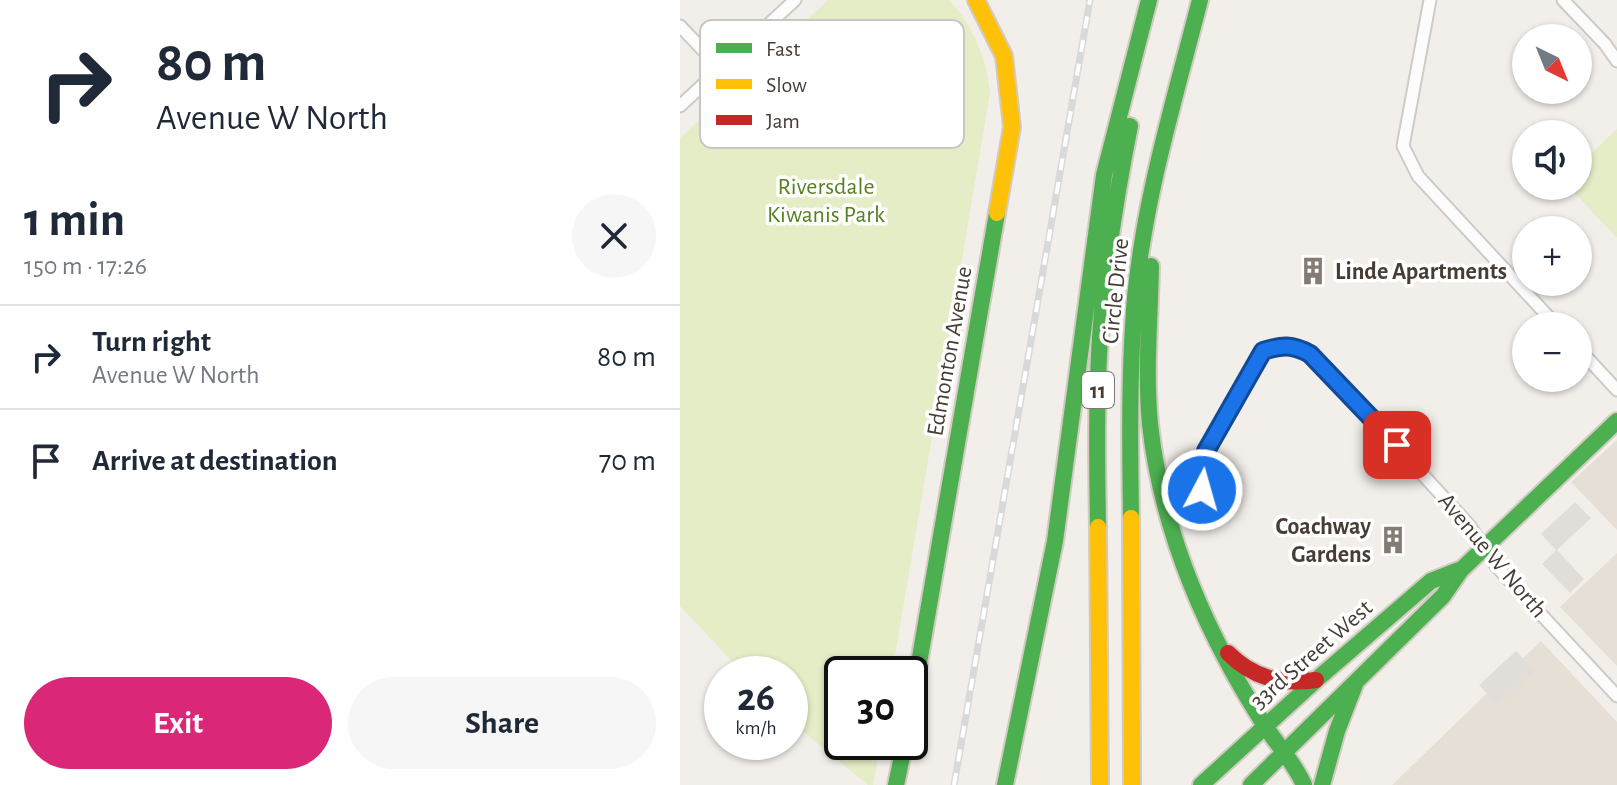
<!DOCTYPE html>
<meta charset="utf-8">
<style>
:root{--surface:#fff;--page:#f6f6f7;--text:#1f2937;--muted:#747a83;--line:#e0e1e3;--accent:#db2777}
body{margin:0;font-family:"Alegreya Sans",sans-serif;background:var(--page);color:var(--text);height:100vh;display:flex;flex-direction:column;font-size:30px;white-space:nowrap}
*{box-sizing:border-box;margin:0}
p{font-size:26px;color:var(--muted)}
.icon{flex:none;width:44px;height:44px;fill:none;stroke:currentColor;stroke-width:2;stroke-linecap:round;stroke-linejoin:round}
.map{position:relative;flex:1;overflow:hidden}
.side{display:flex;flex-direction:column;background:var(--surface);width:680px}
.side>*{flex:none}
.guide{background:#fff;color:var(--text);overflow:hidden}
.needle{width:52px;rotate:137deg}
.buttons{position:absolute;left:832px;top:24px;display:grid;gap:16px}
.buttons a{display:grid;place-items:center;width:80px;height:80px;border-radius:50%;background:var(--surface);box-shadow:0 2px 6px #0004;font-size:40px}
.speed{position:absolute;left:24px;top:656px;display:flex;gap:16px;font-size:40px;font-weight:700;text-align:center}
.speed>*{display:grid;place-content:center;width:104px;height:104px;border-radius:50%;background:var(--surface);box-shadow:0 2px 6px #0004;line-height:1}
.speed small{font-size:20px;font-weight:400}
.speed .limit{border:4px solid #111;border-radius:12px;background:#fff;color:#111}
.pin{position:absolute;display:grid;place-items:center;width:68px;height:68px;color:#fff;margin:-34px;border-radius:16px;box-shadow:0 4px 12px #0006}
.me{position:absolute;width:88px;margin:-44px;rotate:6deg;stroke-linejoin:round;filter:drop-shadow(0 0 6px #0008)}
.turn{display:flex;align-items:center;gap:28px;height:168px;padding:0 24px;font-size:36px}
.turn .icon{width:104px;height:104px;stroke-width:2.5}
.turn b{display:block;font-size:56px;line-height:68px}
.round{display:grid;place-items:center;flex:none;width:84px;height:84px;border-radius:42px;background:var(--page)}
.head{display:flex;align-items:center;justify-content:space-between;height:136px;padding:0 24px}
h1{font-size:48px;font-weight:600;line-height:60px}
.button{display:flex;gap:16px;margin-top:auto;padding:16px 24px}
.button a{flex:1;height:92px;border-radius:48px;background:var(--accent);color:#fff;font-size:32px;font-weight:600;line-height:92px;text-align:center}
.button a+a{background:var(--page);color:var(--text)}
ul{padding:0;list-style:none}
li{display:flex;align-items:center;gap:24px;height:104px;padding:0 24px;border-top:2px solid var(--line)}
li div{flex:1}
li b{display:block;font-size:30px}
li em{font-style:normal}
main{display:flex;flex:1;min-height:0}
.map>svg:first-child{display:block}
.residential{fill:#e6dfd6}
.green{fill:#e5edc7}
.parking{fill:#e1ddd8}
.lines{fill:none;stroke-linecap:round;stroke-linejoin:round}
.street-casing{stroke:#cecac5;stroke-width:15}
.fast-casing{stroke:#d3cbc1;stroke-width:20}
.slow-casing{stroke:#d3cbc1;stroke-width:20}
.jam-casing{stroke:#d3cbc1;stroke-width:20}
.street{stroke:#fdfcfc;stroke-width:11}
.fast{stroke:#4caf50;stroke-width:16}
.slow{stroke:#ffc107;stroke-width:16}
.jam{stroke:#c62828;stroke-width:16}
.rail-casing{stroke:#d9d9d8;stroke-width:7}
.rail{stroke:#fff;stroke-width:4;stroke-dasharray:12;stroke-linecap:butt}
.route-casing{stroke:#114b97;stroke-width:20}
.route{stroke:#1a73e8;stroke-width:14}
.labels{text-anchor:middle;stroke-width:7;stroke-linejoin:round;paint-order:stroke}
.shield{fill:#fff;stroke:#7f7771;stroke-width:2}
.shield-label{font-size:22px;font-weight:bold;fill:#483d34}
.park-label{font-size:24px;fill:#568021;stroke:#fff}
.poi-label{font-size:24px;font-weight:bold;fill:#483d34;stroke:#fff;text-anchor:start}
.street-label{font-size:24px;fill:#483d34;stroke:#fff}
.key{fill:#fff;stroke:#c8c5c2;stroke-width:2}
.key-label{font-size:22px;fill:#483d34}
</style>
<main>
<section class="side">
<div class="guide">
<div class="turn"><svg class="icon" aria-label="right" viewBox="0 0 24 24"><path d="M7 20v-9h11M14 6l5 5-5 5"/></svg><div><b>80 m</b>Avenue W North</div></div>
</div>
<div class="head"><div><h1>1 min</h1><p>150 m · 17:26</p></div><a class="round"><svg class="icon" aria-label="close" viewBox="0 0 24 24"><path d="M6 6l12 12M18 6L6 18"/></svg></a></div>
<ul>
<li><svg class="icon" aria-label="right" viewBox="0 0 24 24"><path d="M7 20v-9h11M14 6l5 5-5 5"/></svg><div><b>Turn right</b><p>Avenue W North</p></div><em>80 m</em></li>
<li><svg class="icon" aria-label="arrive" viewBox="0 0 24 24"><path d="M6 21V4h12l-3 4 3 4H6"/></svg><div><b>Arrive at destination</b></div><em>70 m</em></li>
</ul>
<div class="button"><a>Exit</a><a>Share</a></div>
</section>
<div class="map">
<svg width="937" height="785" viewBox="0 0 937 785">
<rect width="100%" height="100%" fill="#f2eeea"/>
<path class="residential" d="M937 440V530L891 482Z
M937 553V666L880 607Z
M861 641 937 722V785H712Z"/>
<path class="green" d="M148 0H269C293 25 307 59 310 93L212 674H162V742H201L193 785H188L110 721V674H64L0 606V138Z
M937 129V238L888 186H898V166Z"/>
<path class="parking" d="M895 502 911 518 877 550 904 579 890 593 862 564 876 550 861 534Z
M836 651 855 670 818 705 799 685Z"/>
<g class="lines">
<defs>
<path id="street" d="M750 0 723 146 738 176 877 326
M883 0 925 44 937 61
M0 26 41 69
M0 106 115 0
M898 348 937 390
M522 490 521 474 526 451 583 351 608 345 630 354 640 363 789 525 817 567 937 696"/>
<path id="fast" d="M471 266C470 319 465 372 470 424 479 507 508 588 547 661 559 684 573 707 587 729 600 748 615 764 624 785
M451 518C450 449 449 379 454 310 462 205 494 102 520 0
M418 527C417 464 416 400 420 337 425 266 436 196 450 126
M230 715 317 213
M216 785 225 742
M325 785 375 541 424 175 469 0
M521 785 636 680 751 581 779 570
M571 785 763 596 781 570 937 421
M642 785 657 731 676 682"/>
<path id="slow" d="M296 0 324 56 332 127 317 213
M451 518 452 785
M418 527 420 785"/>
<path id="jam" d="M548 653C573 678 601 685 636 680"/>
</defs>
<use href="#street" class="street-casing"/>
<use href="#fast" class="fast-casing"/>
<use href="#slow" class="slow-casing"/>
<use href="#jam" class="jam-casing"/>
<use href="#street" class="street"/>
<use href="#fast" class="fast"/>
<use href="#slow" class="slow"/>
<use href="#jam" class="jam"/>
<defs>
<path id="rail" d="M274 785 410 0"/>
</defs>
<use href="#rail" class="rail-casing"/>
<use href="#rail" class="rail"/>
</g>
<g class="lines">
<defs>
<path id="route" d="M522 490 521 474 526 451 583 351C602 345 612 344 630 354L717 445"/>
</defs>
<use href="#route" class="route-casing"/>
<use href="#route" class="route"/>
</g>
<defs>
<symbol id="building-bare" viewBox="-9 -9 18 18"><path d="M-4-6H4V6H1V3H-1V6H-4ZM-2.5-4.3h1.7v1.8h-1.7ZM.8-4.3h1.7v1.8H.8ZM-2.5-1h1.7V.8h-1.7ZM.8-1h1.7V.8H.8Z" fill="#847b74" stroke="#fff" stroke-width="2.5" paint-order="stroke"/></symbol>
</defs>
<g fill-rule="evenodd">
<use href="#building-bare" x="613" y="251" width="40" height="40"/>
<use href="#building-bare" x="693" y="520" width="40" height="40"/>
</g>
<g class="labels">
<rect class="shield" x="402" y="372" width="32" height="36" rx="6"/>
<g class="shield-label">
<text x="418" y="398">11</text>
</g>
<g class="park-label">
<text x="146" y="194">Riversdale<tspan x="146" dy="28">Kiwanis Park</tspan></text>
</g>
<g class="poi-label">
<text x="655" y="279">Linde Apartments</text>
<text x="691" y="534" text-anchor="end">Coachway<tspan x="691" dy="28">Gardens</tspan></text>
</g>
<g class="street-label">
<text transform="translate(435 291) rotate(-84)" y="8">Circle Drive</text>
<text transform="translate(269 351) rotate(-80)" y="8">Edmonton Avenue</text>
<text transform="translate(813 555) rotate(50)" y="8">Avenue W North</text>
<text transform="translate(631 654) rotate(-41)" y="8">33rd Street West</text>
</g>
</g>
<rect x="20" y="20" width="264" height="128" rx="12" class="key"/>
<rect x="36" y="43" width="36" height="10" fill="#4caf50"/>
<rect x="36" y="79" width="36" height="10" fill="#ffc107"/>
<rect x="36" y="115" width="36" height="10" fill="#c62828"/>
<g class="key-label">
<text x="86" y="56">Fast</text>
<text x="86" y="92">Slow</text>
<text x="86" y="128">Jam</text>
</g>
</svg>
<div class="buttons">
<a><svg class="needle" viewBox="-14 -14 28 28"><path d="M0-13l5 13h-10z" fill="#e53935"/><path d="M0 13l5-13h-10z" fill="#747a83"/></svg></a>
<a><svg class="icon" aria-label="sound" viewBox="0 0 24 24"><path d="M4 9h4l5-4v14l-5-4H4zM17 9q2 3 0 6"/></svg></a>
<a>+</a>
<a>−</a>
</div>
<div class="speed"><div>26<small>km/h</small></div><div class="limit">30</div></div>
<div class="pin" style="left:717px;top:445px;background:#d93025"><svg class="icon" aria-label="arrive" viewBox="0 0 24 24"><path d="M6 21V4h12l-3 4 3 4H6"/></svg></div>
<svg class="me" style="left:522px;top:490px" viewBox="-20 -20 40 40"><circle r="17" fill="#1a73e8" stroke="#fff" stroke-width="3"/><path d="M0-11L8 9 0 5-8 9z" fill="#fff"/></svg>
</div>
</main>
